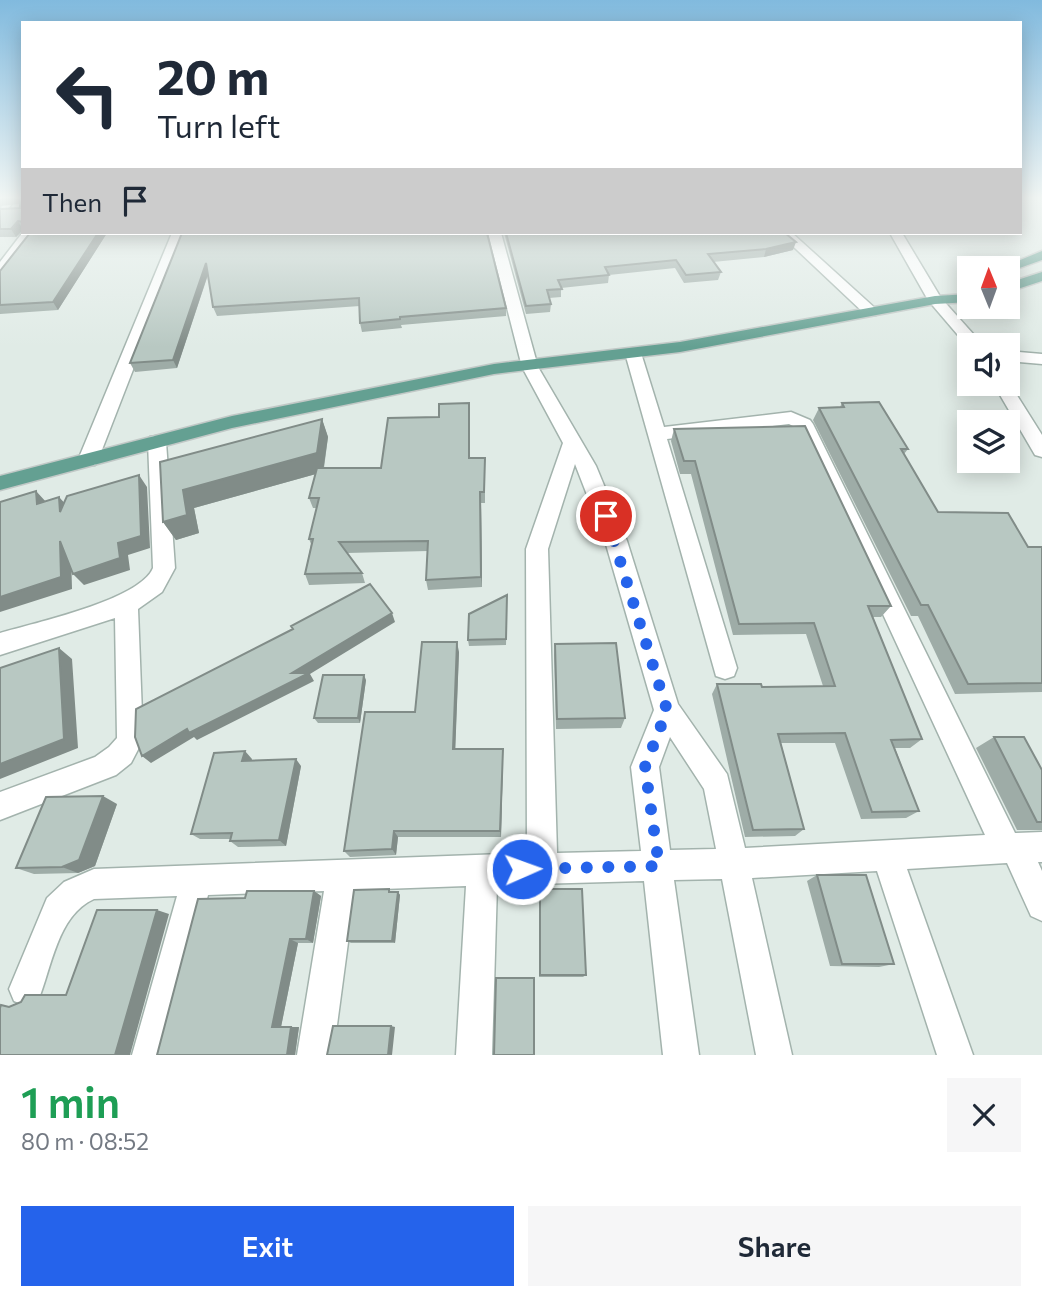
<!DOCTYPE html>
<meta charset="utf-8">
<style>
:root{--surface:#fff;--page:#f6f6f7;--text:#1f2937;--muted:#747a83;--accent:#2563eb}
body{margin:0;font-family:Commissioner,sans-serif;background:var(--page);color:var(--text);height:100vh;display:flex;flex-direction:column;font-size:26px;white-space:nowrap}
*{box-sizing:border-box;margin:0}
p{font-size:23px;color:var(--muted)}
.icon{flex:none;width:38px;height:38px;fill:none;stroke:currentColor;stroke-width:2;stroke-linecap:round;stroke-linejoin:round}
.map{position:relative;height:1055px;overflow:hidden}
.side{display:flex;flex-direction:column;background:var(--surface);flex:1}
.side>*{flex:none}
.top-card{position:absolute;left:21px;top:21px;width:1001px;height:214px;border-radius:0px;box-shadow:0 4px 18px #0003;background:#fff;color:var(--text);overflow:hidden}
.needle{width:46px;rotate:359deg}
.controls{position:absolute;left:957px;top:256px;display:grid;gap:14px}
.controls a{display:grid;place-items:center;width:63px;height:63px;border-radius:0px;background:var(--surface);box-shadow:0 4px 18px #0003;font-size:35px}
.pin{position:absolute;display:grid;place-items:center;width:60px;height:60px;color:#fff;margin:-30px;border:4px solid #fff;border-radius:50%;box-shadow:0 2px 7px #0007}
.me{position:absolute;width:77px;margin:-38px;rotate:88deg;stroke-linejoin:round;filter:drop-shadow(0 0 5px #0008)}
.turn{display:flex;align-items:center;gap:24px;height:147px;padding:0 21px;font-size:32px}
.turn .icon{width:91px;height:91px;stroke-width:2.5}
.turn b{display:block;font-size:49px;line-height:60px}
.then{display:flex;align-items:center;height:66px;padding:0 21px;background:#0003;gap:14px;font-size:26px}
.round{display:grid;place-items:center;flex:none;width:74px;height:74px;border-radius:0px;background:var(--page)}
.summary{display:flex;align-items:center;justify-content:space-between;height:119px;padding:0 21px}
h1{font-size:42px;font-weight:600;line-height:52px;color:#1e9e55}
.primary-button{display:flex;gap:14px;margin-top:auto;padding:14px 21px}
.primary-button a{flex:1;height:80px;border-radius:0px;background:var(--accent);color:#fff;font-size:28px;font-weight:600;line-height:80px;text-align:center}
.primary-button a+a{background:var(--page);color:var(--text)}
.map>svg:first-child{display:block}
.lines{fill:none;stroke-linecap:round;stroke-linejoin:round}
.minor-casing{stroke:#a3b3ad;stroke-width:3}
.major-casing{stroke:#c1c8c6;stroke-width:3}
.minor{fill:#fff;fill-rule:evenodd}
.major{fill:#64a092;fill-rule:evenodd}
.wall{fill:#9eaca7}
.shaded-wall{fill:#818c88}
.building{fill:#b8c8c2;stroke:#818c88;stroke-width:2}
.route{stroke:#2563eb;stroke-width:12;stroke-dasharray:0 21.6}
</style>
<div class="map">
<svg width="1042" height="1055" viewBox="0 0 1042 1055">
<rect width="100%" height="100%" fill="#e0ebe6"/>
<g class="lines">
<defs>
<path id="minor" d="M3 199H15L4 215 0 216Z
M23 232 36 233 5 275 0 276V262Z
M172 233H186L98 460 95 465H81L78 460Z
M488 233H501L538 367 596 466 627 541 678 704 727 774 745 848 985 835 797 428 789 424 667 439 737 668 734 676 725 679 716 676 625 353 633 348 641 353 664 427 791 412 810 420 813 424 1015 833 1042 832V862H1038L1042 871V921L1031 916 1007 863 907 869 973 1055H937L877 871 752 878 792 1055H756L722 879 674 880 699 1055H663L644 881 497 885 492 1055H456L466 886 355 890 333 1055H297L324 891 208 895 168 1055H132L177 896 94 899C57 916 52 967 38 1001L26 1006 14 1001 9 989 47 898 64 882 94 869 527 853 526 549 563 443 522 367ZM575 464 605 541 654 710 631 767 641 851 557 853 548 549ZM670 737 704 789 716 849 670 850 659 767Z
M779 233H792L876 309 879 312 876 315H866Z
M890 233H902L941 298 983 345H970L969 348 928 300Z
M1008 351 1042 354V364L1008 361Z
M1008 381 1042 435V457L1035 455 993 383H1008Z
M157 436 164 437 166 442 175 568 162 592 138 609 143 740 131 763 116 775 0 820V792L95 757 109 747 117 738 115 618 0 655V633C34 623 140 600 153 568L148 442 150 437Z"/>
<path id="major" d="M1042 251V260L1008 272V268H1001Z
M1042 272V281L1008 292V283Z
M970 294V302L935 304 680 352 494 374 232 428 0 490V476L232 416 494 364 680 342 935 296Z"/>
</defs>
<use href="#minor" class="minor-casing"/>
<use href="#major" class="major-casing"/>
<use href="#minor" class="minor"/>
<use href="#major" class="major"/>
</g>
<path class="wall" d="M0 199H23V230L16 237H0V209L20 208V204L0 206Z
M30 233H107L58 310 0 314V271Z
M182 233 506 308V316L401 325 402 328 362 332 360 323V306L217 316 213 307 208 275 177 368 135 372 130 363Z
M504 233H785L793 250 764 257 713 262 721 272 718 280 684 283 675 268 609 275 608 283 561 288V297L549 298 551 304 550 312 526 314Z
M469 403 470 458 485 469V503H481L482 587 428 590 426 580 428 551 347 553 362 573 365 583 309 585 305 574 311 544 309 539 317 508H313L309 498 316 474 194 508 199 533 176 540 163 522 322 419 328 437 324 468H381L439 417Z
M842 403 908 449 904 454 938 512 1028 547H1042V692L955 694 918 616H911L813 420 819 408 840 407Z
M674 429 891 606 881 617H873L922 739 910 748H895L919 811 906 818 861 819 835 743H781L804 829 795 836 745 837 712 694 717 684 762 687 823 686 806 634 733 635 691 474H680L671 441Z
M507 595 506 645 469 646 468 640Z
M555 644 625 718 621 728 556 729 554 655Z
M459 652 455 749 503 757 501 837H398L396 855 350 857 344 851 415 712Z
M366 680 360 723H318L314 718Z
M994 737 1042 770V830H1017L976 748Z
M252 759 251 761 301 766 286 846 238 847 230 841V839H200L191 834Z
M117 804 95 866 78 873 34 874 16 868Z
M817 875 894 964 879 967 830 966 807 881Z
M540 889 586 975 583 977H539Z
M314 891 321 896 313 943H298L281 1027H299L295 1055H157L245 898Z
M392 891 398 892 400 895 395 943H351L347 941Z"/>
<path class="shaded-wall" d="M18 221 23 230 16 237 11 229Z
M98 233H107L58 310 53 302Z
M796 242 793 250 764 257 766 249Z
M206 263 209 271 177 368 173 360Z
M469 403 470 414V469L469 458Z
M322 419 328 437 323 472 194 508 199 533 176 540 163 522 183 490Z
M139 475 147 487 150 548 128 555 130 570 84 585 73 574 118 543Z
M36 491 47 503 37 504Z
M480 492 481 503 482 587 481 577Z
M59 497 70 509 60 512Z
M60 541 71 553 72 589 0 612V597Z
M392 613 395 622 310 674 314 681 197 740 194 737 151 763 142 756 187 729 292 673Z
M457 642 459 652 455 757 453 749Z
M59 648 72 659 78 748 0 779V764Z
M364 675 366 680 360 723 358 718Z
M503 749V757L501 837 500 831Z
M245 751 252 759 250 768 242 761Z
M296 759 301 766 286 846 279 840Z
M103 796 117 804 95 866 78 873 62 867Z
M394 831 398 837 396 855 392 849Z
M314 891 321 896 313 943 306 939Z
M398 892 400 895 395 943 392 941Z
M157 910 169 914 130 1055H115Z
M290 939 298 943 281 1027H272Z
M391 1026 395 1027 392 1055H388Z
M291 1027H299L295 1055H287Z"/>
<path class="building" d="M20 199H23V222L18 221 11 229H0V209L20 208Z
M30 233H98L53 302 0 305V271Z
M182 233H487L506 308 400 317V319L360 323 359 298 213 307 206 263 173 360 130 363Z
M506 233H785L796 242 766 249 708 254 721 272 686 275 676 260 605 267 609 275 558 280 562 289 547 290 551 304 526 306Z
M879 402 908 449H901L938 512 1008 513 1028 547H1042V683L968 684 928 605H921L819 408 844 407 842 403Z
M469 403V458H485L484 492H480L481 577 426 580 428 541 339 542 362 573 305 574 313 539H309L319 498H309L317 468H381L388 418 439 417V404Z
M322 419 317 453 183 490 187 515 163 522 160 462Z
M805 426 891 606H868L922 739 891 740 919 811 872 812 845 733 778 734 804 829 753 830 717 684H761L762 687 835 686 814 623 739 624 695 461H684L674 429Z
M139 475 141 536 118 543 120 558 73 574 60 541 61 577 0 597V502L36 491 37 504 59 497 60 512 67 496Z
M370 584 392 613 292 673H309L189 733 187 729 142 756 135 737 136 709 293 629 291 626Z
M507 595 506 639 468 640 469 614Z
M422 642H457L453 749H503L500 831H394L392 849 344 851 365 712H415Z
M616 643 625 718 557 719 555 644Z
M59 648 64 739 0 764V668Z
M323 675H364L358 718H314Z
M994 737H1024L1042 770V822H1037Z
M245 751 242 761 296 759 279 840 230 841 232 833 191 834 214 753Z
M103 796 79 860 62 867 16 868 46 797Z
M817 875H866L894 964H842Z
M389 889V892H398L392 941H347L354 890Z
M540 889H582L586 975H540Z
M247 891H314L306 939H290L272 1027H291L287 1055H157L198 899 245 898Z
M97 910H157L115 1055H0V1008L1 1005 9 1007 21 1002 25 995H66Z
M496 978H534V1055H494Z
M333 1026H391L388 1055H327Z"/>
<linearGradient id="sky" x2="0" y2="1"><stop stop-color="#81bade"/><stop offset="0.57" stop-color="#f1f6f4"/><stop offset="1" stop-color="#f1f6f4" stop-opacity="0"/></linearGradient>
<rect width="1042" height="347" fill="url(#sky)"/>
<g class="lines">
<path class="route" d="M522 869 659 866 645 767 667 710 606 516"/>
</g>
</svg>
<div class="controls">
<a><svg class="needle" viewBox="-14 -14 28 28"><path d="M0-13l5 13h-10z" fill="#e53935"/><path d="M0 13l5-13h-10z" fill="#747a83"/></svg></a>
<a><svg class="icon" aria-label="sound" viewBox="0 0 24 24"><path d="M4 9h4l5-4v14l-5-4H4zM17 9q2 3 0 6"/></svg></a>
<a><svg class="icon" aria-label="layers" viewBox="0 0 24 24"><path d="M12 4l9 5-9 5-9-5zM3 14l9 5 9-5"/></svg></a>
</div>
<div class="pin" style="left:606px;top:516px;background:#d93025"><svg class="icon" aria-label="arrive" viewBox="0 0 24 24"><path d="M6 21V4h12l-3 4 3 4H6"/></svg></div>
<svg class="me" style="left:522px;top:869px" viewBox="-20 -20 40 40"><circle r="17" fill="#2563eb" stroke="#fff" stroke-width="3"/><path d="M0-11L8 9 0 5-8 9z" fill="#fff"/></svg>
<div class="top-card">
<div class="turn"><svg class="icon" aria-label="left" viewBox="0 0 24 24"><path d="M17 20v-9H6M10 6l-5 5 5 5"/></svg><div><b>20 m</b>Turn left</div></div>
<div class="then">Then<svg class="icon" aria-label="arrive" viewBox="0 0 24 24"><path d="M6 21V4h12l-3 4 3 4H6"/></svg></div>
</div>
</div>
<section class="side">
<div class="summary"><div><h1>1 min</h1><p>80 m · 08:52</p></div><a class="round"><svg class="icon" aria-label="close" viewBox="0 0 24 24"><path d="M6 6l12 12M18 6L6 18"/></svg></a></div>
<div class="primary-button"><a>Exit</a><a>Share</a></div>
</section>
